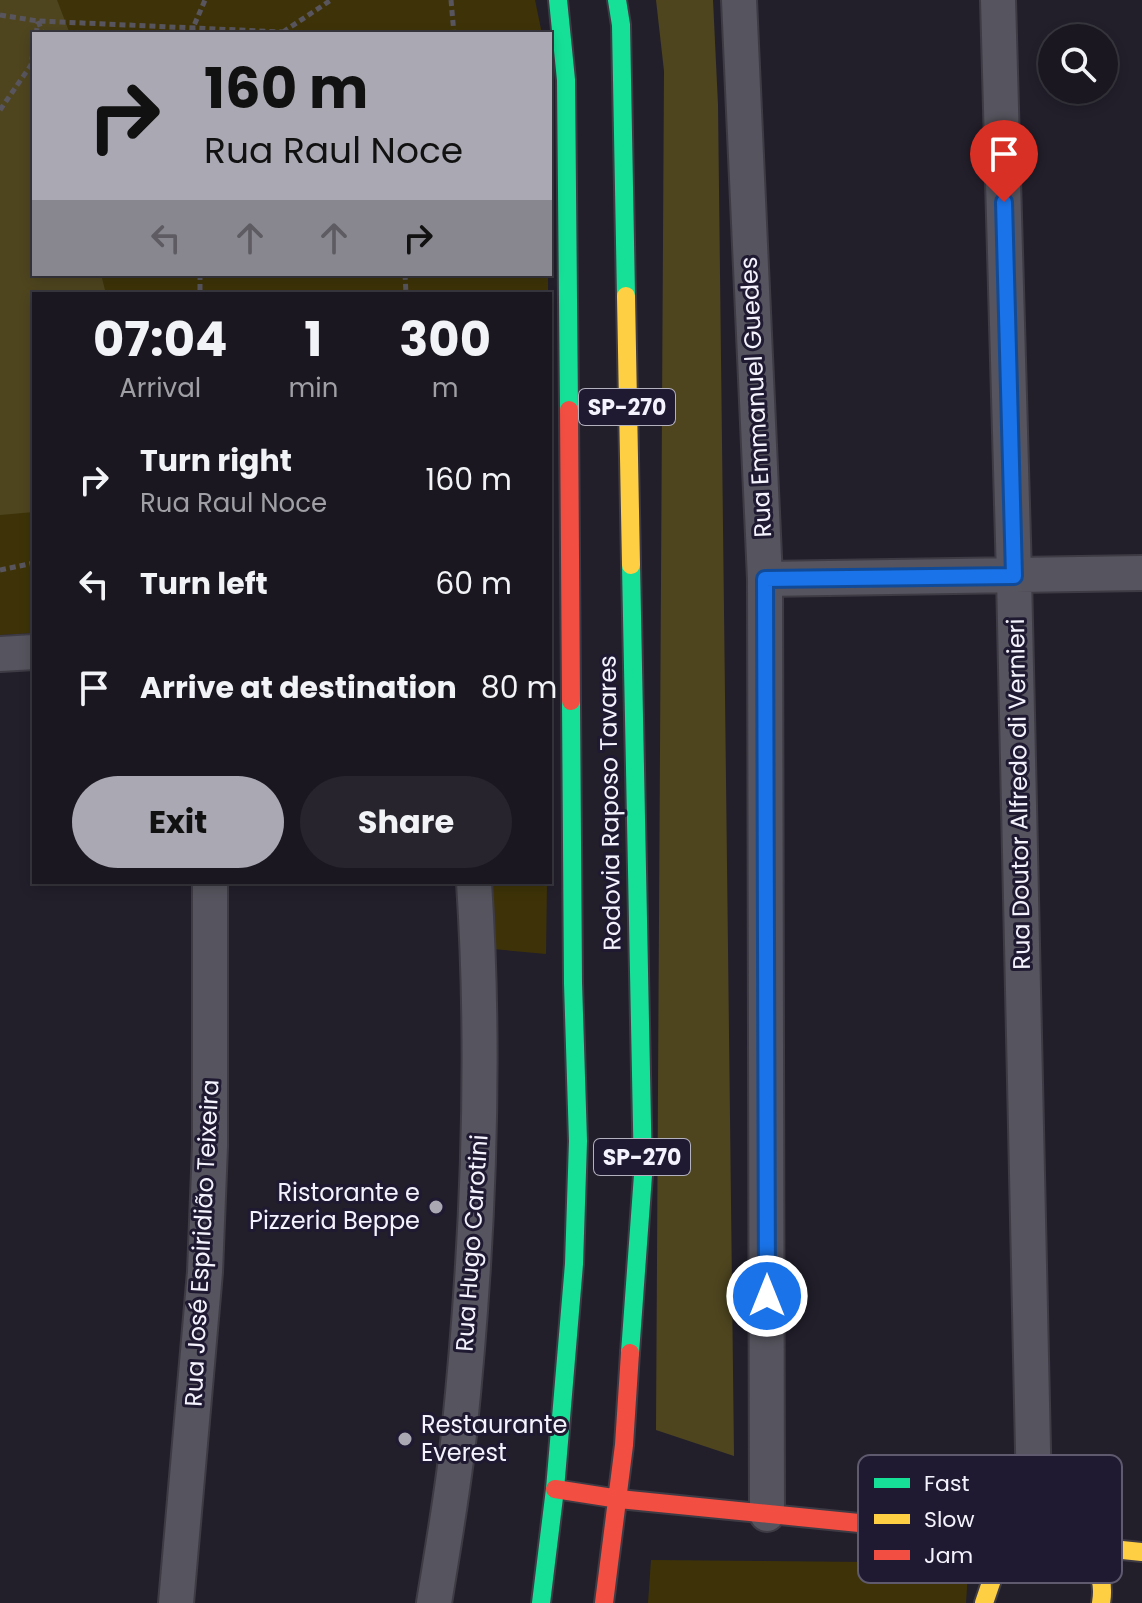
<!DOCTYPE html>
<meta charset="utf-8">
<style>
:root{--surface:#1a1720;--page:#27242d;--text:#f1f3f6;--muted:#9f9fa5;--line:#38363e;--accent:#aaa8b3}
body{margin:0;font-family:Poppins,sans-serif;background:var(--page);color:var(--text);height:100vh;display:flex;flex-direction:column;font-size:30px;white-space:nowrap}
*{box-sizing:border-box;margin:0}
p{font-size:26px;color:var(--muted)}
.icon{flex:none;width:44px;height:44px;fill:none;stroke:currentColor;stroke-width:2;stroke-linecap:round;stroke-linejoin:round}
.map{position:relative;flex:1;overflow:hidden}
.drawer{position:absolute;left:32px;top:292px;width:520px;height:592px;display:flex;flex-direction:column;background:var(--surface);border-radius:0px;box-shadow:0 4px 12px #0003,0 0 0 2px var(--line)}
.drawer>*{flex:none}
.top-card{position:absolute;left:32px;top:32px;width:520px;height:244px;border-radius:0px;box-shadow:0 4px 12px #0003,0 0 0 2px var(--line);background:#aaa8b3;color:#111;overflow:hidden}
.tools{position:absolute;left:1038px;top:24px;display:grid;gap:16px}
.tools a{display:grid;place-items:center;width:80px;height:80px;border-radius:50%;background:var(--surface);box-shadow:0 4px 12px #0003,0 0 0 2px var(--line);font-size:40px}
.pin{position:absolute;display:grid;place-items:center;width:68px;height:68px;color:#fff;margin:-82px -34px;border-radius:50% 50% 50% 0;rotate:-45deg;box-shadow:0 0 8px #0007}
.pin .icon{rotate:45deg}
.me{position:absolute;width:88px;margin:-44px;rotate:0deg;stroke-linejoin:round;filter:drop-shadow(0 0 6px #0008)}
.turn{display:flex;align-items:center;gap:28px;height:168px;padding:0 40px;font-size:36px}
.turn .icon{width:104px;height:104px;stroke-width:2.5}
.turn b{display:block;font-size:56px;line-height:68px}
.lanes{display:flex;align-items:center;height:76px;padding:0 40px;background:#0003;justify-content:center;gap:40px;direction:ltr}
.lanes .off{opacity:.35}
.eta{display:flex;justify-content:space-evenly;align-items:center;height:136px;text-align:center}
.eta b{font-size:48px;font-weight:700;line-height:56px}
.button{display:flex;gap:16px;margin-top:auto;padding:16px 40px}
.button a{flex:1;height:92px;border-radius:48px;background:var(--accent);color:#111;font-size:32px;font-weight:700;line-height:92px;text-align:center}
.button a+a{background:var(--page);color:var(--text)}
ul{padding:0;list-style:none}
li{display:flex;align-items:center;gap:24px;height:104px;padding:0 40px}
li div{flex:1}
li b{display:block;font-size:30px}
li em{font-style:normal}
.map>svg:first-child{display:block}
.green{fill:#3e3308}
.forest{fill:#4e451f}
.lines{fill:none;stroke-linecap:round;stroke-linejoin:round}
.street-casing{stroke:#3e3b45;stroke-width:38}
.fast-casing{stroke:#3e3b45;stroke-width:22}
.slow-casing{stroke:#3e3b45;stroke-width:22}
.jam-casing{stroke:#3e3b45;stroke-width:22}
.path{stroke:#58555e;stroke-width:5;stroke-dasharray:6 4;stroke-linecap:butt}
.street{stroke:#56545e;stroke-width:34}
.fast{stroke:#16e098;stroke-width:18}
.slow{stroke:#ffcf43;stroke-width:18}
.jam{stroke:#f24e42;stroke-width:18}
.route-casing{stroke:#114b97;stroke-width:20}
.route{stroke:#1a73e8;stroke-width:14}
.poi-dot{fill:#aaa8b3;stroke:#1f1931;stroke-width:3}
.labels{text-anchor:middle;stroke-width:6;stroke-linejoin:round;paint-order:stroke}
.shield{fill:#1f1931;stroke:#b4b1bf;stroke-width:2}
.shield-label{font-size:22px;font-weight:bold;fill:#f4f2fc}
.street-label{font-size:24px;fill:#f4f2fc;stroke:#1f1931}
.poi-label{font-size:24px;fill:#f4f2fc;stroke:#1f1931;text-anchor:end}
.key{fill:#1f1931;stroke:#5f5a6e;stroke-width:2}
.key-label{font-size:22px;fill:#f4f2fc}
</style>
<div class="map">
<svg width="1142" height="1603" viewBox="0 0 1142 1603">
<rect width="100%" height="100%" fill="#221f2b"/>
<path class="green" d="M0 0H535L542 34H34V274H548V294H34V633L0 635Z
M489 882H547L546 954 493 949Z
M969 1556 966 1603H648L651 1560 866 1562Z"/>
<path class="forest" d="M0 0H57L70 34H34V274H101L106 294H34V512L0 515Z
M656 0H713L718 105 734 1456 656 1430 664 71Z"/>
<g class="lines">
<defs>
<path id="street" d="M739 0 765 579 767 1514
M998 0 1014 576 1035 1541
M765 579 1142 573
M0 654 34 652
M176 1603 205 1272 210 1146V882
M434 1603C443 1547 453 1491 459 1434 478 1251 486 1066 474 882"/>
<path id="fast" d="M558 0 566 80 569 410
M617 0 621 25 626 296
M630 1353 643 1175 631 565
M541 1603 555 1489 574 1264 578 1141 573 983 571 701"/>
<path id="slow" d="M626 296 631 565
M939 1531 1142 1552
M1068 1544C1093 1557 1106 1574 1101 1603
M984 1603 996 1568 1018 1539"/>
<path id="jam" d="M569 410 571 701
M555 1489 619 1499 939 1531
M604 1603 624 1445 630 1353"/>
</defs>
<use href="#street" class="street-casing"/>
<use href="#fast" class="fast-casing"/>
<use href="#slow" class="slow-casing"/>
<use href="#jam" class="jam-casing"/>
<path class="path" d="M451 0 454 34
M0 15 38 21 283 32 284 34
M38 21 43 34
M283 32 331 0
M36 34 38 22
M193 34V28L205 0
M0 110 31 65 34 46
M200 274V294
M405 274 406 294
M0 570 34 563"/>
<use href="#street" class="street"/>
<use href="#fast" class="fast"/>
<use href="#slow" class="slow"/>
<use href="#jam" class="jam"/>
</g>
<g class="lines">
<defs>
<path id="route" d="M767 1296 765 579 1014 576 1004 202"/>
</defs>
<use href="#route" class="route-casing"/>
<use href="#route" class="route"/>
</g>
<g class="poi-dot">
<circle cx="436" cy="1207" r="8"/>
<circle cx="405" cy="1439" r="8"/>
</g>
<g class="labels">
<g class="shield">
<rect x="579" y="389" width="96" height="36" rx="6"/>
<rect x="594" y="1139" width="96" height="36" rx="6"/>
</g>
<g class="shield-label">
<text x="627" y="415">SP-270</text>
<text x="642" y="1165">SP-270</text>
</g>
<g class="street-label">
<text transform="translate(756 397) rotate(-93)" y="8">Rua Emmanuel Guedes</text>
<text transform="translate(1019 794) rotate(-91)" y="8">Rua Doutor Alfredo di Vernieri</text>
<text transform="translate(610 803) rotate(-91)" y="8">Rodovia Raposo Tavares</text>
<text transform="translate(202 1243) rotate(-87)" y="8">Rua José Espiridião Teixeira</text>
<text transform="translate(472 1243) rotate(-86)" y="8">Rua Hugo Carotini</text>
</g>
<g class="poi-label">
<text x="420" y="1201">Ristorante e<tspan x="420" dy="28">Pizzeria Beppe</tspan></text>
<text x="421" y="1433" text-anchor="start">Restaurante<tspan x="421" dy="28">Everest</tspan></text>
</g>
</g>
<rect x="858" y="1455" width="264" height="128" rx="12" class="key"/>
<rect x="874" y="1478" width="36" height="10" fill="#16e098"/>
<rect x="874" y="1514" width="36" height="10" fill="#ffcf43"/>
<rect x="874" y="1550" width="36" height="10" fill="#f24e42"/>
<g class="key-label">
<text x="924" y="1491">Fast</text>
<text x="924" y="1527">Slow</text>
<text x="924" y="1563">Jam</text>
</g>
</svg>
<div class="tools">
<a><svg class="icon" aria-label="search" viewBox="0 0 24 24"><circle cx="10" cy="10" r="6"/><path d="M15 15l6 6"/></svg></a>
</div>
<div class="pin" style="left:1004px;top:202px;background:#d93025"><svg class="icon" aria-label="arrive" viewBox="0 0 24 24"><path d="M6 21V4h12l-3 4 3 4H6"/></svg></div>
<svg class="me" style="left:767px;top:1296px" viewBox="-20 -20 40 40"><circle r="17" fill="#1a73e8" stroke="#fff" stroke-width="3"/><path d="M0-11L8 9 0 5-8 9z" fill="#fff"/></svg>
<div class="top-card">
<div class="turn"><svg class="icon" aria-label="right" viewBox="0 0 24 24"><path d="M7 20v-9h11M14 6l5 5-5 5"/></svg><div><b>160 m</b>Rua Raul Noce</div></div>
<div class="lanes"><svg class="icon off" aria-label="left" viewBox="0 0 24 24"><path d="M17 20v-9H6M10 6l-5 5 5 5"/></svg><svg class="icon off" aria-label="ahead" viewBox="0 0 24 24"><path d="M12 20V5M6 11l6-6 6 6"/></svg><svg class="icon off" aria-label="ahead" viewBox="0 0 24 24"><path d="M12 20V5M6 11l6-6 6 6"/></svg><svg class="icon" aria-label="right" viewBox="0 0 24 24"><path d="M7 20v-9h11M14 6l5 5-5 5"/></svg></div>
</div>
<section class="drawer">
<div class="eta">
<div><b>07:04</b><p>Arrival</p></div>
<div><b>1</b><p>min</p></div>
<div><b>300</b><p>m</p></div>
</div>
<ul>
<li><svg class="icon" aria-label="right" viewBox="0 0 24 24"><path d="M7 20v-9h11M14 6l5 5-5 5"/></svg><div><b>Turn right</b><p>Rua Raul Noce</p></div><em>160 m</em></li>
<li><svg class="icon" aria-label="left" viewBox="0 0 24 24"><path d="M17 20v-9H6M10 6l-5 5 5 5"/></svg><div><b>Turn left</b></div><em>60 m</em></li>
<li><svg class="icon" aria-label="arrive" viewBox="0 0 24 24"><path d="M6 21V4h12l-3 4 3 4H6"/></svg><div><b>Arrive at destination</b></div><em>80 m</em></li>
</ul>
<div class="button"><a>Exit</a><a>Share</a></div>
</section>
</div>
